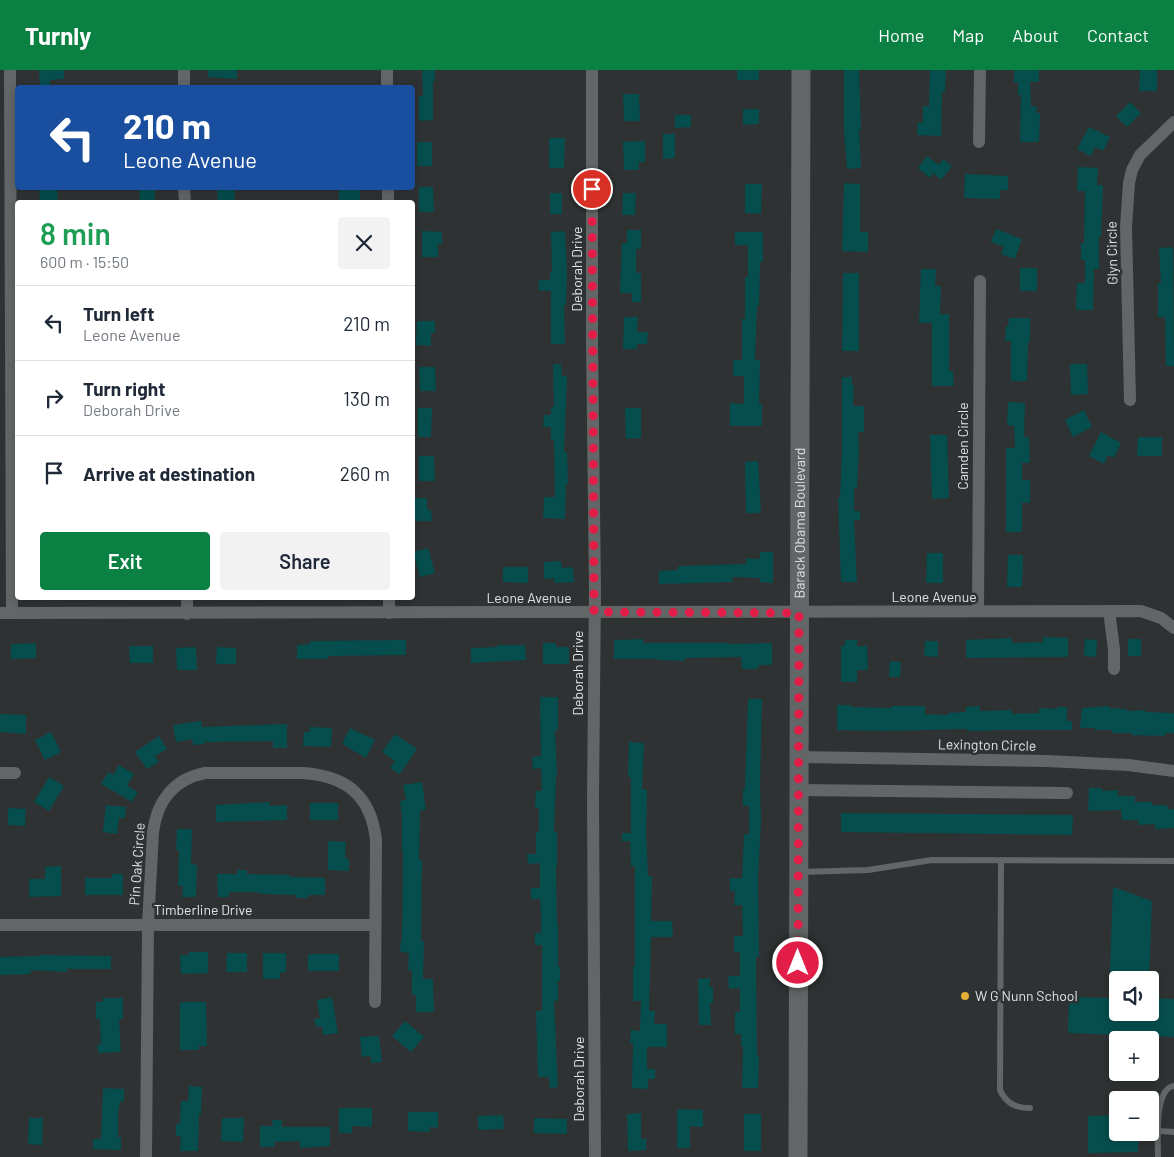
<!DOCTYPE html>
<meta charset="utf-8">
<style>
:root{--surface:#fff;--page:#f2f2f3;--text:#1f2937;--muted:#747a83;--line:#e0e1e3;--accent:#0b8043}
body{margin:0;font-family:Barlow,sans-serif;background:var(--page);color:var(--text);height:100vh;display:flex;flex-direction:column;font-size:19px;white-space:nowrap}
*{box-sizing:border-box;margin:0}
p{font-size:16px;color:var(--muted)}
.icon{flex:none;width:28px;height:28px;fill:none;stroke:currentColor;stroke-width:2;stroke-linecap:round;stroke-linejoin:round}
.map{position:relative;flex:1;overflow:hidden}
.details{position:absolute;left:15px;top:130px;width:400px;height:400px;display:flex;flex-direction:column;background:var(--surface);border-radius:5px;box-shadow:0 2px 8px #0003}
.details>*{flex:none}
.banner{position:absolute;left:15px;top:15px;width:400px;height:105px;border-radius:5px;box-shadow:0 2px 8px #0003;background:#1a4fa0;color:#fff;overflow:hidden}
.buttons{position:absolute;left:1109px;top:901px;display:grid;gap:10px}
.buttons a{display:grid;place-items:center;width:50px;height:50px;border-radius:5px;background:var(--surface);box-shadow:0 2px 8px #0003;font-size:25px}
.pin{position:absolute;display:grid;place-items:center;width:42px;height:42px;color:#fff;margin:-21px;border:2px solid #fff;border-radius:50%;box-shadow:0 1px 5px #0007}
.me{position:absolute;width:55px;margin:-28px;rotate:0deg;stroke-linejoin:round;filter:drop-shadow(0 0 4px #0008)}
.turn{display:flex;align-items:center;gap:18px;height:105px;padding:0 25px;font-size:22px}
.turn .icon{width:65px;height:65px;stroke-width:2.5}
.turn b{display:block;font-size:35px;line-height:42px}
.round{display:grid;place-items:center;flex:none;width:52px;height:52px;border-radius:5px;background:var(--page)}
.headline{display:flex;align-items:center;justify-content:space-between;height:85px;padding:0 25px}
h1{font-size:30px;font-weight:600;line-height:38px;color:#1e9e55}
.cta{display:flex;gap:10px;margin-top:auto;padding:10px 25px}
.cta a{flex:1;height:58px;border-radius:5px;background:var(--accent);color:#fff;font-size:20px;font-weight:600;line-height:58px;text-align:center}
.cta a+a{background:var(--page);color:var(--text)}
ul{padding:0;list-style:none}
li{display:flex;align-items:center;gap:15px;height:75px;padding:0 25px;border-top:1px solid var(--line)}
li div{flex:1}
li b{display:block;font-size:19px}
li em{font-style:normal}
header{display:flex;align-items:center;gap:30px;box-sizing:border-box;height:70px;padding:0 25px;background:var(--accent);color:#fff}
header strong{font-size:24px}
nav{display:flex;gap:28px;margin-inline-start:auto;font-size:18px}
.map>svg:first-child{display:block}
.building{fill:#064e4d}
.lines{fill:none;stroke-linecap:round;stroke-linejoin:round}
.service{stroke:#626667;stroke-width:6}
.minor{stroke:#626667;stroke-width:12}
.secondary{stroke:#626667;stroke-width:19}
.route{stroke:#e11d48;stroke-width:9;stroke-dasharray:0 16.2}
.poi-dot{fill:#e3ae34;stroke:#2e3233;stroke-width:2}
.labels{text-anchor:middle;stroke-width:5;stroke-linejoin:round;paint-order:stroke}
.street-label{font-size:14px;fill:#dfe1e2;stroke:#2e3233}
.poi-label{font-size:14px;fill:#dfe1e2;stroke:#2e3233;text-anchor:start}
</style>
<header>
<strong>Turnly</strong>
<nav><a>Home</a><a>Map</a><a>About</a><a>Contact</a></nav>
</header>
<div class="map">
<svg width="1174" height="1087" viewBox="0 0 1174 1087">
<rect width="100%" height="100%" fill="#2e3233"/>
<path class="building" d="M39 0H64V9L50 10V16H40Z
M208 0H237V9L208 7Z
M422 0H435V11H433V50L419 51V26H423Z
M737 0H759V10H737Z
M844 0H859L861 60H859L861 98 847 99 844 61Z
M930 0H946L945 22H942L941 66 917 65 918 52H923V36H929Z
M1014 0H1039V12H1030L1031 36H1037L1036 43H1040L1039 72H1020L1021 25H1018V12L1014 13Z
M1140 0H1157V21H1139Z
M623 24H639L640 51H624Z
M1130 32 1141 43 1127 57 1116 46Z
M743 39H759V54L743 55Z
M675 45H691V57L675 58Z
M1089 57 1110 67 1103 81 1095 77 1091 86 1077 79Z
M663 64H675V88L663 89Z
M549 68H565L564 98H549Z
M645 71V92H639V100H624L623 72Z
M417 72H432V96H417Z
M927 86 939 95 943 89 952 96 941 110 933 103 930 108 918 98Z
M1078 97 1098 98 1097 115H1103L1101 167H1099V199H1094L1093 240H1076L1077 213H1085V190H1081V173H1084L1085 121H1077Z
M965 104 1008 106V120H1000V129L964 128Z
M844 113 860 114V162H868V182L842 181Z
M745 114H762L761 144 745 143Z
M419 117H433L434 142H419Z
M39 118H57L58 132H40Z
M139 118H155V132H140Z
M217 118H234L235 132H218Z
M339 118H360V132H339Z
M550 123H562V144H550Z
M623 123H636L635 145H622Z
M996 159 1022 169 1015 189 1001 184 1004 177 991 172Z
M627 160H641V179H636V203H641V232H632V223H620L622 173H627Z
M422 161 442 162V174H438V187H422Z
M565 161 567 203 566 235H564L565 274H551V221L538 220 539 210H550V202H552L551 162Z
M735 162H763V192H760L759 236H757L755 290H760L759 334H762V356H730V333L744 334V306H733V290H742V249H745V207H748V175H735Z
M1173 177 1174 296H1166L1165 247H1158V213H1161L1159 178Z
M1020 198H1037V221H1020Z
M921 199H936L935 216H941L940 244H949V301H953L954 316H932V253H919Z
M843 203H859V281H842Z
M624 247H638L637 262H648L647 274H637V279H623Z
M1009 248H1030V272H1028L1027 311H1011V271H1005L1006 256H1008Z
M417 251H435V263H431V276L416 275Z
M553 294H561L562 306H567L564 382H567L568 414H566L565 449 543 448 544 427H555L554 370H551V357H543L544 345H551V337H554Z
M1070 294H1087L1088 324 1071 325Z
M419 297H435L436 321H420Z
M842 307H852V315H854L853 336H864V362H858L859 381 857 418H854V441H860V450H854L857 512H841L838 427H840L842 381Z
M1008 332 1025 333 1024 367H1029L1030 393H1022V410H1030V433H1022V462H1006V378H1015L1014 356 1007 355Z
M418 338H432L431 367H418Z
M625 338H641V368L626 369Z
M1084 340 1092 357 1073 367 1065 350Z
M1101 362 1121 373 1114 388 1108 385 1104 394 1089 386Z
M930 365H947L949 428 932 429Z
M1138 367H1162V386H1137Z
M419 386H434L435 411H419Z
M758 391 761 443H746L745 392Z
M413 428H427V440H431L432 451H414Z
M428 478 435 503 420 507 413 482Z
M760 482H773V513L760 512V508L732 507 733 512 659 514V501L678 500V496L746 494V488L760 489Z
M927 483H943V513H926Z
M1008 485H1023L1022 517H1007Z
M561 491 562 498 573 497 574 512 554 513V508L544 509V492Z
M503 497H528V513L503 512Z
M1043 567 1068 568V587L966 588V570L1012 568V573L1043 572Z
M643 569V573H728V574L772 573V595H758L759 599H742L741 587 685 588V591L657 590V589H614V570Z
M1085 569 1097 570 1096 587 1084 586Z
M1128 569H1141V586H1128Z
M406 570V585L328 586V589H297V575L310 574V571Z
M845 570H857V576H867L868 600H857V612H841V576H845Z
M925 571H938V587L924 586Z
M36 573V588L11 589V574Z
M543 573H556V577H569V594H543Z
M497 575H525L526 590 471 593V578L497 577Z
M129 576H153V593H130Z
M196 577 197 600H177L176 578Z
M217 577 236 578V594H216Z
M890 591 901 592 900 607H889Z
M540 627H558V660H555L557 706H556L554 762H557V796H556L557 853H558V897H560V911H558V931H554L558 1017 550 1018 549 1007H538L536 941H542V875H535V863H541V843L540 829H531V818H540V793L528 794 527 784H536V762H539V738H535L536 721H542L541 698 533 699 532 687 541 686Z
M748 629H762L760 718 761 750 758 809 759 887H756L757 986H759L758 1018H742L743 976H741V964H735V942H740V918L729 919 728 906H740V882H734V866H743L742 835H734L735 821H730V808H742L744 764H749V736H743V719H745Z
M837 635H851V637L892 638 891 636H925V644L948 645V643L966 642V637L980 636V641L1012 640V644L1039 643V638L1057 639V637H1067V651H1072V660H998L984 661H967V659L886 661 837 660Z
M1109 636V638L1127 639V641L1145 640V642L1174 643V663H1165V666L1131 665V663H1112V660H1095V658H1080L1082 638Z
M0 644 26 645V664L0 662Z
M201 651 202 657 287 654V678H273V671L204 672 205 674 193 675 192 669 176 672 173 655Z
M310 657 332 658 331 677 303 676 304 662H310Z
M350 658 375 670 366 688 342 674Z
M51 662 61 682 45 690 35 670Z
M395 664 417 679 400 704 390 698 395 691 382 682Z
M159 666 167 679 155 686 159 692 147 699 135 682Z
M629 672 644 673 642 719 647 720 646 762 648 806H652L651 851H672L673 867H651L649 941H655L654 954H667V977H647V999H655V1009H648V1019L632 1018 633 973H630L631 960 640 961 641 931H633V896H635V796H631L630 771H622V763H631V708L628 707Z
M119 695 134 704 127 716 138 722 132 732 101 714 108 702 113 705Z
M49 707 64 716 49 741 34 732Z
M422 712 426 740 420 741 419 790H422L421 871H424L423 909H433L434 942H416V925H412V900H408L409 883 400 882 401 870H402L403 782H402V745L400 731 406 730 403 715Z
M1089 718H1102V721L1118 720V726H1135V732H1152V735H1167L1168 739H1174V758L1155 759V754L1138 755V750H1122L1121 740 1088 741Z
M270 732V736L287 735V750L216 752V735Z
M310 733H338V750H310Z
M106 735 126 737 125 748H119L117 764 103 762Z
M8 738 26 739 25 756 8 755Z
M841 743 1073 745 1072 765 841 762Z
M177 759H192L191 794 197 795 196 827H182L183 816H178L179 780H176Z
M328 771 346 772 345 788 349 789V801L328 800Z
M61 796V826L29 827V809H45V797Z
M237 800H247V804L290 805V807L325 808V825H308V828H296V825L263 824 256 822H229V827H218L217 804H237Z
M112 804H123V825H85V808H112Z
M1113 817 1152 831 1149 910H1118V942H1150V928L1174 929V967L1068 963 1069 927 1109 928Z
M189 882H208V903L181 904 180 885H189Z
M227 883H247V902H226Z
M263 883H286V902L280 903V909H263Z
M308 884H339V901H308Z
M40 885 111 886V899H67V902L31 900V904L0 905V887L40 886Z
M710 908V917H713V933H710L711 955H699L698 909Z
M332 927 338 963 323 965 322 956 316 957 314 949 320 948 317 930Z
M103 928H123V949H119L121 982 98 983 97 975H101L100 949H96V932H103Z
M180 932H206L207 976H199V980H180Z
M405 951 424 967 411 982 392 966Z
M379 966 382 992 371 993V986L362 987 360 967Z
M189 1016 202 1017 201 1044H199L198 1081H180L181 1066H176V1054H180L181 1031H188Z
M103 1018 124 1019V1032L120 1031 118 1044V1067H121V1080L93 1079V1069H101Z
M339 1038H372V1057L352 1056V1063H339Z
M677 1039 703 1040V1057L690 1056V1078H677Z
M408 1042H438V1058L430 1057V1062L408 1061Z
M641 1043V1069L646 1068V1080L628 1081 627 1044Z
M744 1044H761V1081H744Z
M503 1045 504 1059 478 1060V1046Z
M1118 1045V1062H1138V1082L1088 1083V1046Z
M29 1048H43L42 1075 28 1074Z
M222 1048H244L243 1072 221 1071Z
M534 1048 567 1049V1064L534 1063Z
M272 1050H282V1057H330V1076L300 1078V1071L274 1072V1077H260V1056H273Z"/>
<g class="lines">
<path class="service" d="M1001 790 1000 1020C1006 1033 1015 1038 1030 1038
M800 802 868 800 932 790 1174 791
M1159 1061 1174 1062
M1158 1087C1158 1071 1154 1018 1174 1016"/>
<path class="minor" d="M10 0 12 543
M184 0V18
M387 0V18
M592 0V269L595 520 593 728 595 1087
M979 72 980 0
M184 118 185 132
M388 118V132
M1130 330 1126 157 1129 113 1132 100 1140 85 1174 52
M187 528V544
M389 528V543
M978 541 980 211
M1109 541 1114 579V599
M0 543 1141 541 1161 548 1174 558
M799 687 1046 691 1128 695 1174 701
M0 703H15
M799 720 1067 723
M0 855H375
M146 1087 148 855 153 762C157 731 174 709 205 703H303C347 706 371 726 376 770L375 932"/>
<path class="secondary" id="s1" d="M798 1087 801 0"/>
</g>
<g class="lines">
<path class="route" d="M592 119 594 542 799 543 798 893"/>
</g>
<circle class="poi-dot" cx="965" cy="926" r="5"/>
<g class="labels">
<g class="street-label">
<text transform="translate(1112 183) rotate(-91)" y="5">Glyn Circle</text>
<text transform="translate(577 199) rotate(-90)" y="5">Deborah Drive</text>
<text transform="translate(963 376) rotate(-90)" y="5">Camden Circle</text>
<text dy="5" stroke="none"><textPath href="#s1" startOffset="634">Barack Obama Boulevard</textPath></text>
<text x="934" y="532">Leone Avenue</text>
<text x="529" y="533">Leone Avenue</text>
<text transform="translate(578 603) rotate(-90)" y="5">Deborah Drive</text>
<text transform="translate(987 675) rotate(1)" y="5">Lexington Circle</text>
<text transform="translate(137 794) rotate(-86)" y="5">Pin Oak Circle</text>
<text x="203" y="845">Timberline Drive</text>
<text transform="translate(579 1009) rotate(-90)" y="5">Deborah Drive</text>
</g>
<g class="poi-label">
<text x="975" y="931">W G Nunn School</text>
</g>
</g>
</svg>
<div class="buttons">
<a><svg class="icon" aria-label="sound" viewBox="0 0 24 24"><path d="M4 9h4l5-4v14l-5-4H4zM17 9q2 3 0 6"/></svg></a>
<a>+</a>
<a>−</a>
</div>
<div class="pin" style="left:592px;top:119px;background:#d93025"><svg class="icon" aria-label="arrive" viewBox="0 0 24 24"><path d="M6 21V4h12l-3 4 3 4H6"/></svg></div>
<svg class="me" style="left:798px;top:893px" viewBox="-20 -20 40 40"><circle r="17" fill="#e11d48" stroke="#fff" stroke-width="3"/><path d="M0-11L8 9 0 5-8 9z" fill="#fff"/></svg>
<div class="banner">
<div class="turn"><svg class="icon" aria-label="left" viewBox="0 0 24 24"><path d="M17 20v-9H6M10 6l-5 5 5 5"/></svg><div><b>210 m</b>Leone Avenue</div></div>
</div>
<section class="details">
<div class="headline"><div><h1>8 min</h1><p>600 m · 15:50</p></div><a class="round"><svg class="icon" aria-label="close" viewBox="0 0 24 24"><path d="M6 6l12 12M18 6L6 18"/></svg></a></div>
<ul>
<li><svg class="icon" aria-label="left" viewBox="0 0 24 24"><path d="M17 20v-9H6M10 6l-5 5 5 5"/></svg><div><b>Turn left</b><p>Leone Avenue</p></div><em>210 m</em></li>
<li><svg class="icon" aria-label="right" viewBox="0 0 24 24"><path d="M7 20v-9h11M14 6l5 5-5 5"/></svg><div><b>Turn right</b><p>Deborah Drive</p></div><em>130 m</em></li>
<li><svg class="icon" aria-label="arrive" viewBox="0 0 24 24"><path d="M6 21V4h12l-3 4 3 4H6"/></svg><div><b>Arrive at destination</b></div><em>260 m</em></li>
</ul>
<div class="cta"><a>Exit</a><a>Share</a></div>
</section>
</div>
